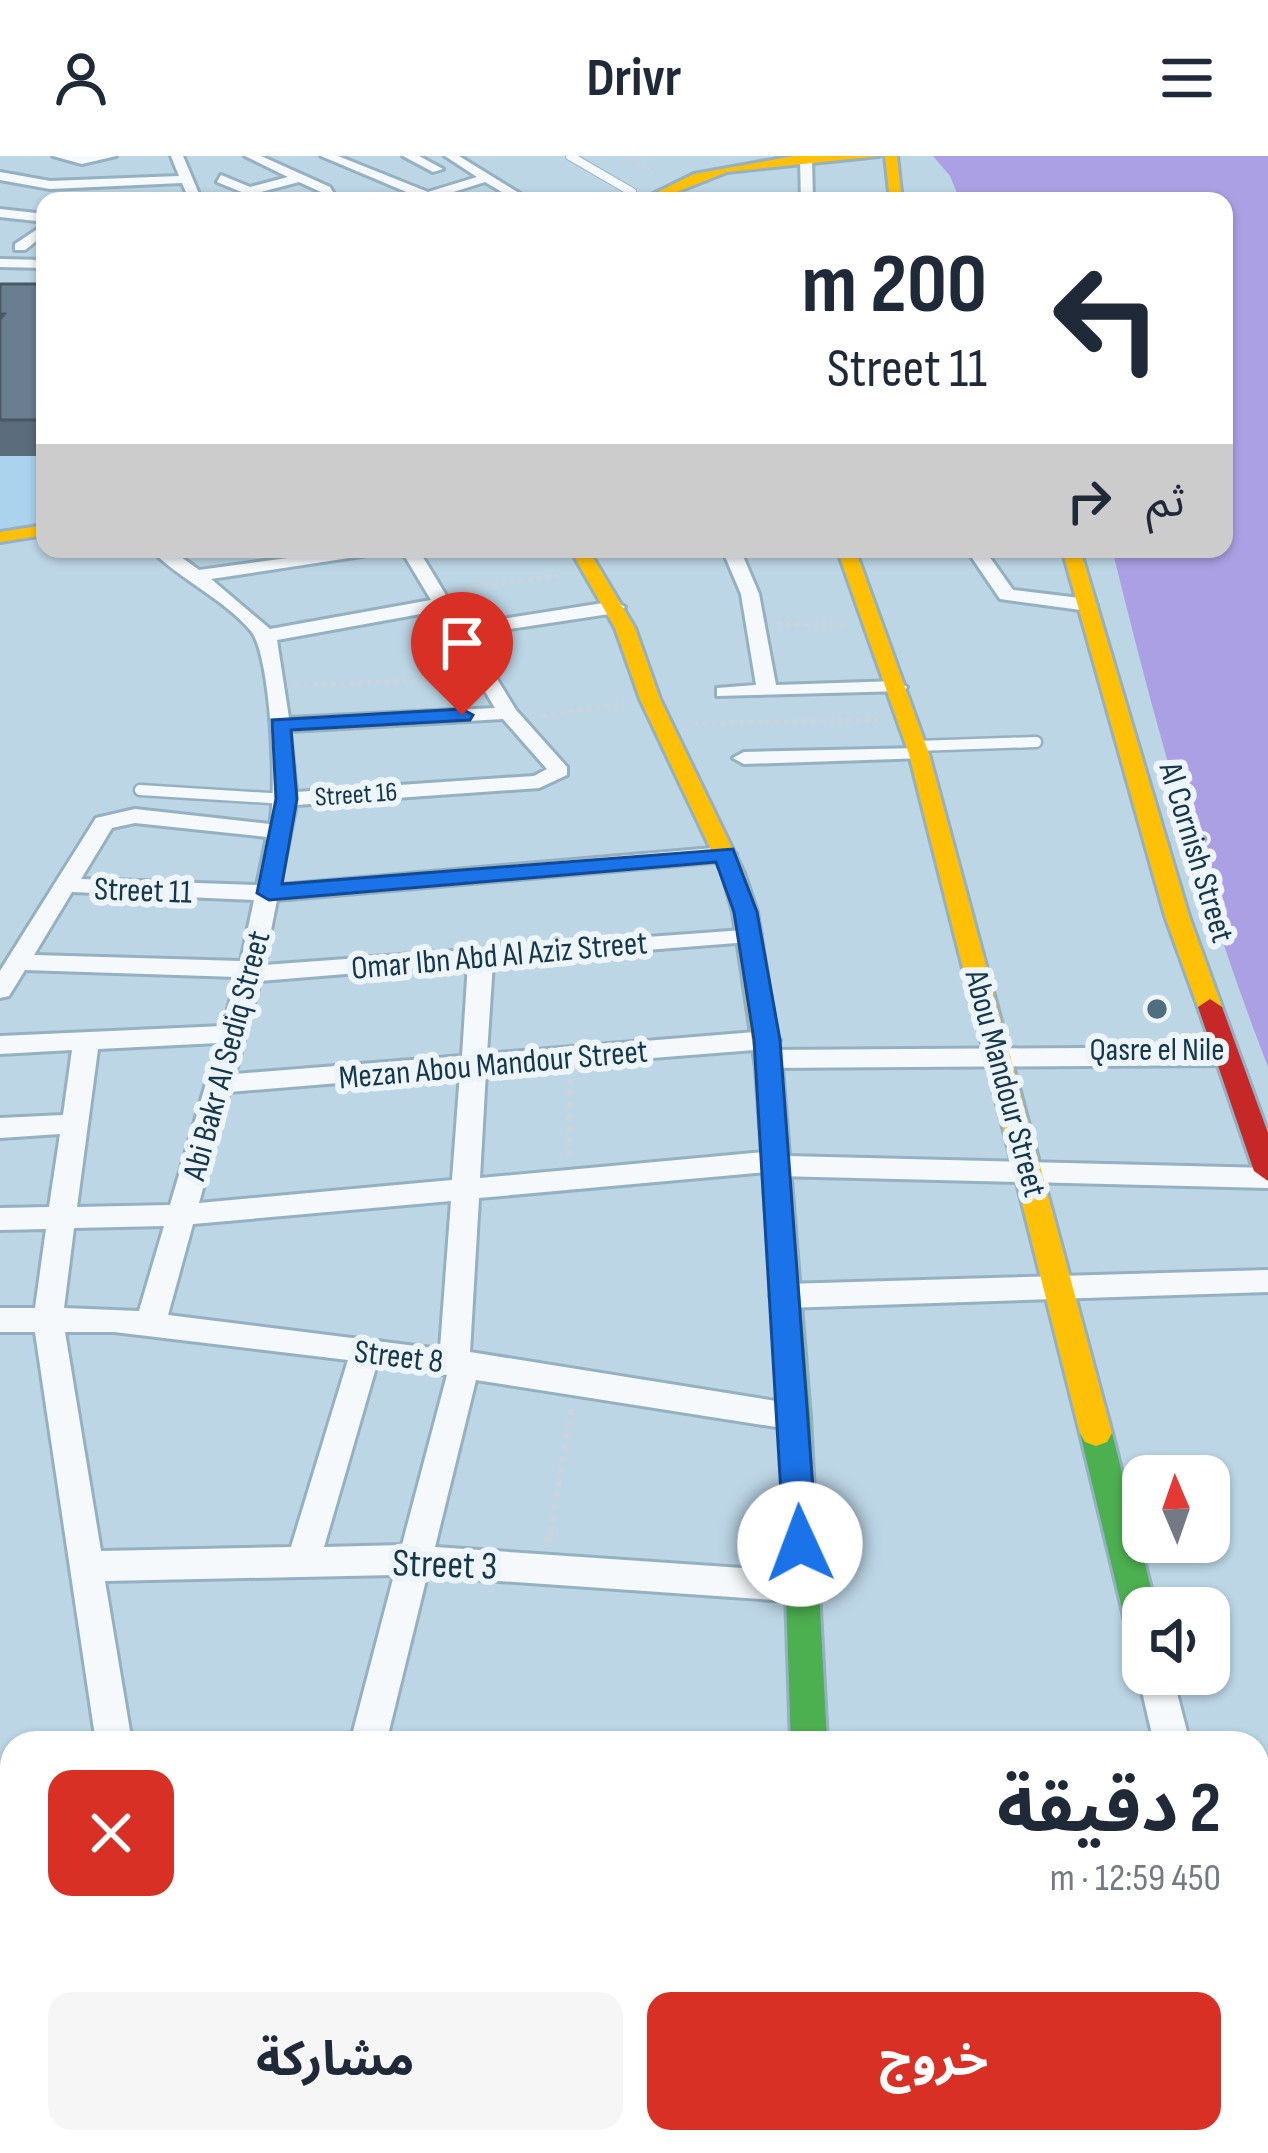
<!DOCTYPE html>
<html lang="ar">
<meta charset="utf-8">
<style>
:root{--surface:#fff;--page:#f6f6f7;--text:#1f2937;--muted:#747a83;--accent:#d93025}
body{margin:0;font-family:"Sofia Sans Condensed","Noto Sans Arabic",sans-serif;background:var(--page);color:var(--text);direction:rtl;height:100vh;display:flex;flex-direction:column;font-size:45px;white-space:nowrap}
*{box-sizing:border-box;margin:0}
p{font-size:39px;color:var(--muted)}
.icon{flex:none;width:66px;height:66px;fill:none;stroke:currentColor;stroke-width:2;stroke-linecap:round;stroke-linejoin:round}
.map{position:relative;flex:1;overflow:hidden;direction:ltr}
.details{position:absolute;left:0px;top:1575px;width:1269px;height:423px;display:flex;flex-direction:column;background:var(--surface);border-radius:36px 36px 0 0;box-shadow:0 3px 9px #0004;direction:rtl}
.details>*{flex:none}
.top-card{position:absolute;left:36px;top:36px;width:1197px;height:366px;border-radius:24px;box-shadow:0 3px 9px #0004;direction:rtl;background:#fff;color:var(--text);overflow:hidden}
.needle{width:78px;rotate:358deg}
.tools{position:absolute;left:1122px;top:1299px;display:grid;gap:24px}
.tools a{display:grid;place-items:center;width:108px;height:108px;border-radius:24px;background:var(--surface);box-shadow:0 3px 9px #0004;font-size:60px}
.pin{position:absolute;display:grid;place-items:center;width:102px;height:102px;color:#fff;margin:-123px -51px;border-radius:50% 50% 50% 0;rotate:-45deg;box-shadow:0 0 12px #0007}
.pin .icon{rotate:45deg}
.me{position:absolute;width:132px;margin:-66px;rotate:358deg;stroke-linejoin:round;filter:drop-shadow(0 0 9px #0008)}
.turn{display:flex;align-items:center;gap:42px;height:252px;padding:0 48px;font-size:54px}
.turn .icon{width:156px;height:156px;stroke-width:2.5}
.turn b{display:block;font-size:84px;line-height:102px}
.then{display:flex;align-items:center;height:114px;padding:0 48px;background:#0003;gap:24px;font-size:45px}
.round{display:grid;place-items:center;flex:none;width:126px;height:126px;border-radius:24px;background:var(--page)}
.head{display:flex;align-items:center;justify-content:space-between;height:204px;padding:0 48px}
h1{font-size:72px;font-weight:700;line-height:90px}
.cta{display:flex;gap:24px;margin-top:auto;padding:24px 48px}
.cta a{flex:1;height:138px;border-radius:24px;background:var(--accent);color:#fff;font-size:48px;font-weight:700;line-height:138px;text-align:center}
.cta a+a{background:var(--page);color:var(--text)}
header{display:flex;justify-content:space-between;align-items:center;height:156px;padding:0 48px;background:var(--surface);font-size:54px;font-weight:700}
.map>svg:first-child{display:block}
.built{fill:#abd3ed}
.water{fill:#aba0e4}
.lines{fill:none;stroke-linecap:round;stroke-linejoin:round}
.lane-far2-casing{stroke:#95b1c1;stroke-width:10}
.lane-far1-casing{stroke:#95b1c1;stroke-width:15}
.lane-casing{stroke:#95b1c1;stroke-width:24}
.street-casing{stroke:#95b1c1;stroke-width:6}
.fast-casing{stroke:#95b1c1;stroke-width:6}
.slow-casing{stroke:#95b1c1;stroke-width:6}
.jam-casing{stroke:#95b1c1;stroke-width:6}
.path-far3{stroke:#cbd4da;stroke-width:3;stroke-dasharray:3 3;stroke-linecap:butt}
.path-far2{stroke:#cbd4da;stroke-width:4.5;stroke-dasharray:4.5 4.5;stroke-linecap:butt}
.path-far1{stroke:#cbd4da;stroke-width:6;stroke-dasharray:6 6;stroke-linecap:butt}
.path{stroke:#cbd4da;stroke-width:8;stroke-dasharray:8 8;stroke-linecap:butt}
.lane-far2{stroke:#f5f9fb;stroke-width:8}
.lane-far1{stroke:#f5f9fb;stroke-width:10}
.lane{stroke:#f5f9fb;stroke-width:18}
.street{fill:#f5f9fb;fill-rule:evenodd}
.fast{fill:#4caf50;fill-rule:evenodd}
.slow{fill:#ffc107;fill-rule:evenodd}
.jam{fill:#c62828;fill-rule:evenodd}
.wall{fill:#5b6c7c}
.building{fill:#6a7e90;stroke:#4a5865;stroke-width:3}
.route{fill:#1a73e8;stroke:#114b97;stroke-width:3}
.poi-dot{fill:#4f6f81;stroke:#edf5fa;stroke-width:4.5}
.labels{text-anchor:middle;stroke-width:12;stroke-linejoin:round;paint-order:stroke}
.far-street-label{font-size:27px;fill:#14374b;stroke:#edf5fa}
.street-label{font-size:33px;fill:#14374b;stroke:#edf5fa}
.poi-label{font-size:33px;fill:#14374b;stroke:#edf5fa}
.near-street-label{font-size:39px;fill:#14374b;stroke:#edf5fa}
</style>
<header><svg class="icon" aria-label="menu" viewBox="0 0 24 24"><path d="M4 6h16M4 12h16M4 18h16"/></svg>Drivr<svg class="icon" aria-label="person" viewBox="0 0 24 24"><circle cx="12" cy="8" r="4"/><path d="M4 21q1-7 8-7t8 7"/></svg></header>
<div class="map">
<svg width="1268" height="1997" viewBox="0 0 1268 1997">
<rect width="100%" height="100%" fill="#bcd6e6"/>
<path class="built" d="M0 151H45V367L0 375Z"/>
<path class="water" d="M933 0H1268V911C1203 743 1155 568 1112 393H1224V45H960L950 20Z"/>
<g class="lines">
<defs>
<path id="lane-far2" d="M570 0 632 36"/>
<path id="lane-far1" d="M916 590 1036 586
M140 634 286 643"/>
<path id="lane" d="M0 1721 12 1717"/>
<path id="street" d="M53 0H116L82 8Z
M171 0H183L202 45H190L182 27 50 33 0 24V16L50 25 179 20Z
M245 0H261L330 31 334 38 327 45H314L321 36 299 26 249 39 217 26 221 19 250 31 288 21Z
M321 0H338L428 36 477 21 445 0H459L532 45H517L485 26 425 45H406L416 40Z
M403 0H419L443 13 433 16Z
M806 0 812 4 813 45H801L800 4Z
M0 53 45 58V66L0 61Z
M45 68V78L25 94H15V88Z
M0 103 45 104V112L0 111Z
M150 393H170L199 414 354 393H418L464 469 616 445 625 451 616 457 470 479 516 554 567 611V619L539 632 296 649 280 729 725 691 736 698 725 705 277 744 264 809 757 773 761 778 749 786 493 806 487 898 767 875 780 884 767 893 486 915 480 1022 776 995 787 1000 1268 1012V1032L776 1020 766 1016 479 1042 470 1196 795 1248 806 1252 810 1261 806 1270 795 1274 476 1224 435 1391 802 1416 814 1420 819 1431 814 1442 802 1446 427 1420 386 1587H350L394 1419 105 1425 132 1587H96L35 1176H0V1152H35L46 1073 0 1074V1052L49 1051 60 978 0 982V962L63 959 72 894 0 898V880L223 870 237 821 25 814 9 840 0 842V815L96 662 135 653 270 668C277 636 271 499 251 475 223 442 180 424 150 393ZM401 394 431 444 270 473 211 423ZM437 455 495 552 289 562 277 484ZM503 563 547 613 534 620 296 636 290 575ZM135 667 267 681 257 729 81 723 112 672ZM72 736 254 744 241 805 34 799ZM468 808 462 900 235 918 260 825ZM218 887 170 1049 77 1051 98 893ZM460 917 452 1024 199 1047 229 936ZM451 1045 440 1193 168 1159 193 1068ZM164 1070 139 1155 64 1152 74 1072ZM65 1176H114L348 1204 291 1391 101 1395ZM377 1208 447 1219 402 1389 324 1391Z
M722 393H740L759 438 776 529 897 525 907 531 904 535 717 540V532L756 529 741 438Z
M966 393H984L1013 434 1088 443 1097 449 1088 455 1000 443Z
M919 592 926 594V602L744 608 733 602 744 596Z
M1226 891 1239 900 1226 909 768 912 755 903 768 894Z
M1268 1114V1136L785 1152 775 1148 770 1140 775 1132 785 1128Z
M1143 1506V1518H1172L1190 1587H1154L1138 1518Z
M1257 1624 1268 1625V1661L1257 1660Z
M1257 1952 1268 1957V1997H1241L1239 1986H1257Z
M156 1986H198L199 1997H157Z
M348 1986H390L391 1997H349Z
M807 1986H849V1997H807Z"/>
<path id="fast" d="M769 903 782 912 810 1261 827 1587H791L780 1261 756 912Z
M1096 1264 1107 1268 1112 1277 1156 1452H1143V1485L1131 1480 1126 1469 1080 1277 1085 1268Z"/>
<path id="slow" d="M794 0H879L727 16 654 45H639L694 18Z
M885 0H897L902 45H890Z
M45 369V379L0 386V376Z
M570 393H588L635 472 660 543 744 717 757 756 782 912 778 918 769 921 756 912 733 756 722 717 640 543 615 472Z
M837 393H855L929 598 1112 1277 1107 1286 1096 1290 1085 1286 1080 1277 909 598Z
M1062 393H1080L1189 760 1222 851 1219 857 1210 859 1198 851 1165 760Z"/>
<path id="jam" d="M1210 843 1222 851 1268 977V1025L1254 1015 1198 851Z"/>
</defs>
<use href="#lane-far2" class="lane-far2-casing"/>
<use href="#lane-far1" class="lane-far1-casing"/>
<use href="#lane" class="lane-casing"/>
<use href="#street" class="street-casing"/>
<use href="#fast" class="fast-casing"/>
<use href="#slow" class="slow-casing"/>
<use href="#jam" class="jam-casing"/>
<path class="path-far3" d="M627 0 654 17"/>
<path class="path-far2" d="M457 434 562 419
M777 468 848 469
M295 529 461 523
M542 560 624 547
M694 567 879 564"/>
<path class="path-far1" d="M569 1000 570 923
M550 1377 572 1251"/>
<path class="path" d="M548 1386 550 1374"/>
<use href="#lane-far2" class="lane-far2"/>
<use href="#lane-far1" class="lane-far1"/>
<use href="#lane" class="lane"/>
<use href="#street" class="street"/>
<use href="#fast" class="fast"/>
<use href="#slow" class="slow"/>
<use href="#jam" class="jam"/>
</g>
<path class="wall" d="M0 128H45V300H0Z"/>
<path class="building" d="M0 128H45V264H0V163L4 158H0Z"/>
<path class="route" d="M462 553 473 559 470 564 291 574 297 643 282 728 733 693 757 756 780 884 817 1388 812 1399 800 1403 789 1399 784 1388 754 884 734 756 716 706 269 744 257 737 276 643 272 564Z"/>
<circle class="poi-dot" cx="1157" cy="853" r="12"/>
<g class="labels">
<g class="far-street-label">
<text transform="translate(356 638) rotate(-4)" y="9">Street 16</text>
</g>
<g class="street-label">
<text transform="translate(1198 696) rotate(73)" y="12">Al Cornish Street</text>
<text transform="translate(143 733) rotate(2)" y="12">Street 11</text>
<text transform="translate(499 798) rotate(-5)" y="12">Omar Ibn Abd Al Aziz Street</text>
<text transform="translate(225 899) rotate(-75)" y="12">Abi Bakr Al Sediq Street</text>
<text transform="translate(493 907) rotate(-5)" y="12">Mezan Abou Mandour Street</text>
<text transform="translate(1007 927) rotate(75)" y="12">Abou Mandour Street</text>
<text transform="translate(399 1199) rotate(7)" y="12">Street 8</text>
</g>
<g class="poi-label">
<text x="1157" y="904">Qasre el Nile</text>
</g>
<g class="near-street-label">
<text transform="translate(445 1407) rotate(2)" y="14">Street 3</text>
</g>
</g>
</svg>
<div class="tools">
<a><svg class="needle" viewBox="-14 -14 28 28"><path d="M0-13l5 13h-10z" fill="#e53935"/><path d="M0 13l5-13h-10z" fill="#747a83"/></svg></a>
<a><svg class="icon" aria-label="sound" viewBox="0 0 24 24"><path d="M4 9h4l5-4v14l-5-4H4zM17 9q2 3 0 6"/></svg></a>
</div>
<div class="pin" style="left:462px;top:559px;background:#d93025"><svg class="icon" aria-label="arrive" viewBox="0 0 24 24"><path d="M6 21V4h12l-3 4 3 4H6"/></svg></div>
<svg class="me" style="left:800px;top:1388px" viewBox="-20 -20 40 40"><circle r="19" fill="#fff"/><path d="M0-13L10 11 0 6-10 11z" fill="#1a73e8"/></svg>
<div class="top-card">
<div class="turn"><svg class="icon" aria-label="left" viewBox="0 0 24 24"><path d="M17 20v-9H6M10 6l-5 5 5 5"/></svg><div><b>200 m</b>Street 11</div></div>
<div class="then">ثم<svg class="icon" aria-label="right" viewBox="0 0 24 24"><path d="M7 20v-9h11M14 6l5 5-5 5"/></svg></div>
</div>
<section class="details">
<div class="head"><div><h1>2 دقيقة</h1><p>450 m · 12:59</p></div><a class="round" style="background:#d93025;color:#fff"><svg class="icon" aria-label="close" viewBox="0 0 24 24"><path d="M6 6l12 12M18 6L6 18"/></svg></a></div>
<div class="cta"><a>خروج</a><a>مشاركة</a></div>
</section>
</div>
